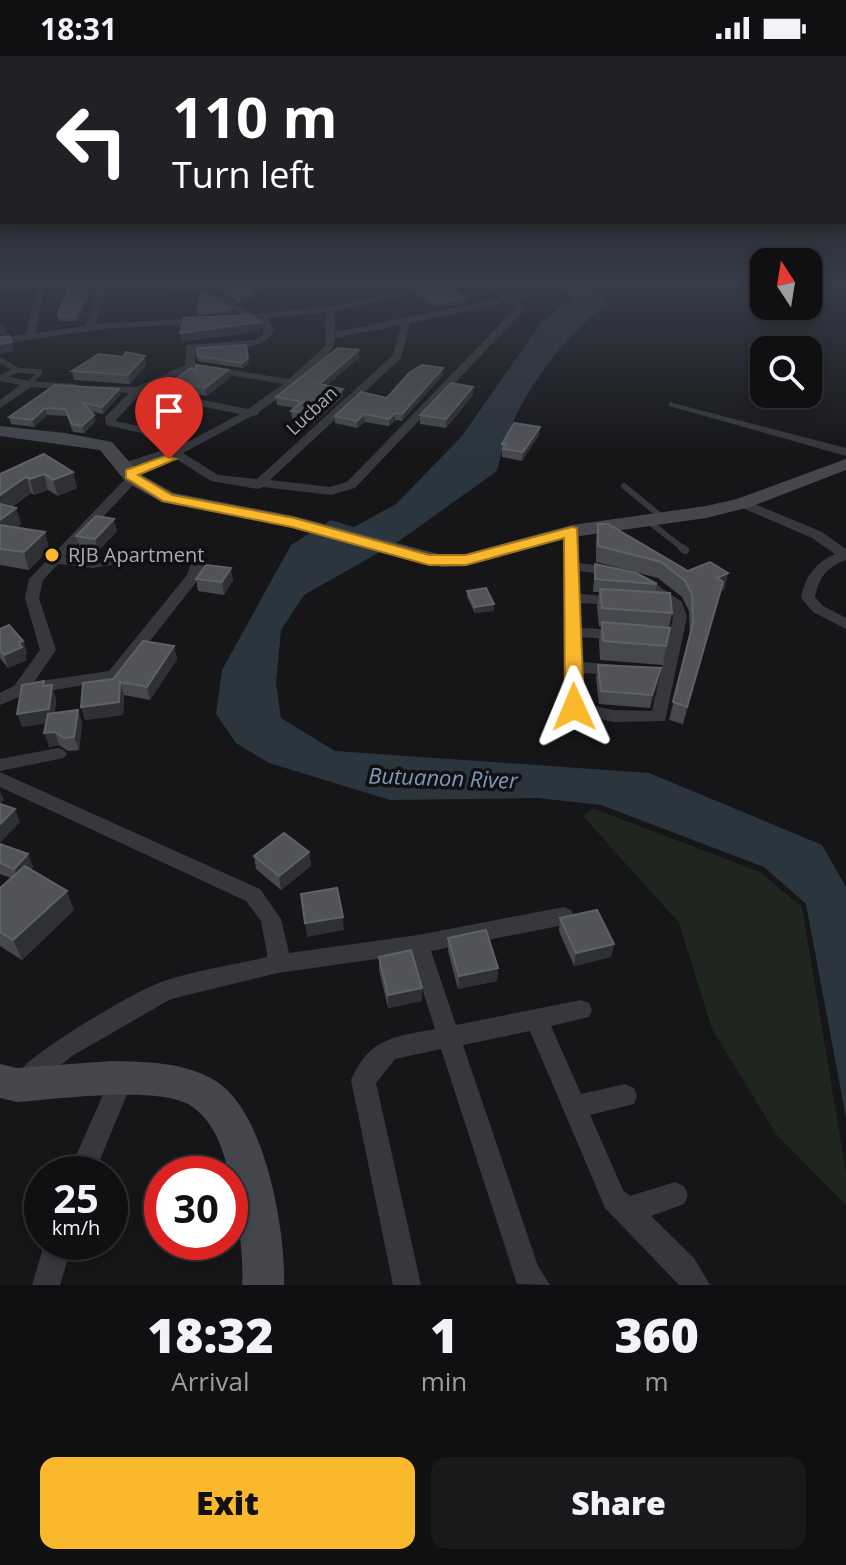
<!DOCTYPE html>
<style>
:root{--surface:#101012;--page:#19191b;--text:#f1f3f6;--muted:#9c9d9f;--line:#303032;--accent:#fab82c}
body{margin:0;font-family:"Open Sans",sans-serif;background:var(--page);color:var(--text);height:100vh;display:flex;flex-direction:column;font-size:30px;white-space:nowrap}
*{box-sizing:border-box;margin:0}
p{font-size:26px;color:var(--muted)}
.icon{flex:none;width:44px;height:44px;fill:none;stroke:currentColor;stroke-width:2;stroke-linecap:round;stroke-linejoin:round}
.map{position:relative;height:1229px;overflow:hidden}
.details{display:flex;flex-direction:column;background:var(--surface);flex:1}
.details>*{flex:none}
.top-card{position:absolute;left:0px;top:0px;width:846px;height:168px;box-shadow:0 4px 12px #0003,0 0 0 2px var(--line);background:#202124;color:#fff;overflow:hidden}
.needle{width:52px;rotate:348deg}
.fabs{position:absolute;left:750px;top:192px;display:grid;gap:16px}
.fabs a{display:grid;place-items:center;width:72px;height:72px;border-radius:16px;background:var(--surface);box-shadow:0 4px 12px #0003,0 0 0 2px var(--line);font-size:40px}
.speed{position:absolute;left:24px;top:1100px;display:flex;gap:16px;font-size:40px;font-weight:700;text-align:center}
.speed>*{display:grid;place-content:center;width:104px;height:104px;border-radius:50%;background:var(--surface);box-shadow:0 4px 12px #0003,0 0 0 2px var(--line);line-height:1}
.speed small{font-size:20px;font-weight:400}
.speed .limit{border:12px solid #d22;background:#fff;color:#111}
.pin{position:absolute;display:grid;place-items:center;width:68px;height:68px;color:#fff;margin:-82px -34px;border-radius:50% 50% 50% 0;rotate:-45deg;box-shadow:0 0 8px #0007}
.pin .icon{rotate:45deg}
.me{position:absolute;width:88px;margin:-44px;rotate:359deg;stroke-linejoin:round;filter:drop-shadow(0 0 6px #0008)}
.turn{display:flex;align-items:center;gap:28px;height:168px;padding:0 40px;font-size:36px}
.turn .icon{width:104px;height:104px;stroke-width:2.5}
.turn b{display:block;font-size:56px;line-height:68px}
.eta{display:flex;justify-content:space-evenly;align-items:center;height:136px;text-align:center}
.eta b{font-size:48px;font-weight:800;line-height:56px}
.action{display:flex;gap:16px;margin-top:auto;padding:16px 40px}
.action a{flex:1;height:92px;border-radius:16px;background:var(--accent);color:#111;font-size:32px;font-weight:800;line-height:92px;text-align:center}
.action a+a{background:var(--page);color:var(--text)}
.status{display:flex;justify-content:space-between;align-items:center;height:56px;padding:0 40px;background:var(--surface);direction:ltr}
.status svg{height:22px;fill:currentColor}
.map>svg:first-child{display:block}
.green{fill:#1e261f}
.water{fill:#2b353d}
.lines{fill:none;stroke-linecap:round;stroke-linejoin:round}
.lane-far2{stroke:#37383d;stroke-width:5}
.lane-far1{stroke:#37383d;stroke-width:6}
.lane{stroke:#37383d;stroke-width:8}
.street{fill:#37383d;fill-rule:evenodd}
.secondary{fill:#45474d;fill-rule:evenodd}
.wall{fill:#47484d}
.shaded-wall{fill:#2f3033}
.building{fill:#525359;stroke:#5f6168;stroke-width:2}
.route{fill:#fab82c;stroke:#a2781d;stroke-width:2}
.poi-dot{fill:#fab82c;stroke:#111113;stroke-width:3}
.labels{text-anchor:middle;stroke-width:7;stroke-linejoin:round;paint-order:stroke}
.far-street-label{font-size:18px;fill:#a7acb9;stroke:#111113}
.poi-label{font-size:20px;fill:#a7acb9;stroke:#111113;text-anchor:start}
.water-label{font-size:22px;font-style:italic;fill:#7d9ab5;stroke:#111113}
</style>
<div class="status"><b>18:31</b><svg viewBox="0 0 49 12"><path d="M0 12V9h3v3zM5 12V6h3v6zM10 12V3h3v9zM15 12V0h3v12zM26 1h20v11H26zM47 4h2v5h-2z"/></svg></div>
<div class="map">
<svg width="846" height="1229" viewBox="0 0 846 1229">
<rect width="100%" height="100%" fill="#161618"/>
<path class="green" d="M592 752 760 816 802 851 846 1117V1149L776 1078 712 973 679 867 583 760Z"/>
<path class="water" d="M540 226H579L603 239 606 248C555 289 510 351 497 415L399 485 304 539 281 574 276 627 281 662 335 695 649 717 822 789 846 831V1062L806 848 764 811 601 749 538 742 390 744 269 707 236 687 216 658 222 614 291 489 331 464 354 471 396 448 462 380 541 267 572 242 568 235Z"/>
<g class="lines">
<path class="lane-far2" d="M0 304 17 314 40 316 29 328
M0 322 17 314"/>
<path class="lane-far1" d="M624 430 663 462
M648 465 685 494"/>
<path class="lane" d="M682 492 685 494"/>
<path class="street" d="M438 226H486L511 241 546 233 550 236 517 244 525 249V253L355 432 331 439 263 431 258 433 211 425 173 401H161L123 413 117 409 163 394 141 377 106 369 105 361 129 337 98 335 94 334V330L136 331 185 309 187 289 255 284 262 280 264 275 259 263 233 265V261L243 259 199 236 168 235 164 232 165 230 204 231 255 258 331 250ZM464 230 484 231 502 242 335 276V255L441 231ZM508 246 517 251 347 426 330 431 270 424 401 302 410 267ZM326 256 325 290 289 323 195 308V294C217 292 264 297 274 275L268 262ZM401 269 393 299 257 423 218 419 183 397 252 360 258 359 259 356C278 342 335 305 335 282ZM191 313 283 328 248 353 149 333ZM140 338 240 358 176 392 149 372 115 365Z
M0 229H45L35 277 85 270 99 232 103 229 107 232 95 268 205 262 210 265 205 268 109 272 0 288V282L26 278 37 234 0 235Z
M0 319 29 325 75 328 80 331 75 334 31 331 0 352V344L20 329 0 325Z
M669 346 846 392V400L669 350Z
M133 418 139 422 137 425 65 501C75 502 86 504 97 503 131 500 178 476 204 510L201 520 120 623 24 639 0 649V637L14 630 40 594 25 542 29 523 129 419ZM165 500 185 504 190 510 187 519 109 615 34 626 56 594 39 542 43 524 58 508 93 512Z
M743 443 822 476 846 493V504C827 511 819 521 815 541L823 550 846 562V573L813 556 801 542C805 521 815 507 835 498L812 482 738 450V444Z
M572 471 579 475V507L617 512 624 516 617 520 579 515 580 538 619 541 626 545 619 549 580 547 581 572 620 574 628 579 620 584 581 581V606L620 609 628 614 620 619 582 617V647L613 654 652 655 673 561 670 551 634 526 632 523 634 520H644L682 546 687 561 665 665 613 666 568 655 566 651 565 475Z
M58 692 64 694 67 698 64 702 0 715V703Z
M0 716 260 833 281 863 289 897 418 879 564 851 571 854 574 860 571 866 564 869 431 895 456 969 581 944 589 947 592 954 589 961 551 970 581 1038 625 1028 634 1032 637 1040 634 1048 590 1059 623 1134 630 1140 675 1126 684 1130 688 1139 684 1148 651 1160 694 1202 710 1229H679L605 1152 530 975 463 989 538 1210 550 1229 517 1228 441 993 395 1003 376 1027 421 1229H393L351 1024C370 981 394 981 435 973L411 898 278 917 171 943 72 1000 34 1030 26 1033 18 1030 14 1022C24 1000 138 933 164 925 197 914 233 909 267 901V897L261 865 246 845 0 731Z
M121 1012 129 1016 133 1024 94 1118H68L113 1016Z
M45 1186H73L60 1229H32Z"/>
<path class="secondary" d="M0 370 65 377 112 386 140 418 174 437 294 460 442 499 465 498 572 469 706 450 737 443 846 403V414L750 451 706 462 573 481 466 510 442 511 292 472 161 446 126 426 100 394 0 380Z
M112 1005C147 1006 184 1006 214 1024 265 1053 286 1175 284 1229H242C244 1198 238 1168 233 1138 227 1106 219 1066 188 1048 154 1030 56 1043 17 1046L0 1042V1008L17 1012Z"/>
</g>
<path class="wall" d="M214 229 262 236 251 239 252 243 240 247 215 233Z
M93 230 78 265H59L58 257Z
M417 234 464 247 437 252 417 239Z
M231 252 232 257 198 259V254Z
M359 294V302L326 330 343 340 314 367 292 362 291 355 295 352 277 349 276 341Z
M197 300 249 307 242 312 198 305Z
M146 309 130 328 74 324 72 315Z
M443 312V319L402 365 395 364 389 370 365 366 357 372 335 367V360L387 342Z
M196 314 230 322 206 340 173 334 171 326Z
M55 329 120 339 103 358 90 355 94 359 95 366 84 377 73 376 67 360 47 359 34 371 11 368 9 361Z
M473 331V339L446 372 420 368V359Z
M539 379 522 405 502 401V388Z
M73 416 77 432 58 440 48 434 34 439 31 437 12 451 16 452 21 468 17 472 45 476 49 493 29 514 0 509V418Z
M598 468 688 515 728 517 724 534 721 535 683 668 669 664 690 582 689 555 682 541 658 522 596 506V484Z
M117 475 98 495 80 492 76 480Z
M595 508 657 528 655 536 672 557 669 572H670L663 609 600 604 599 585 601 571 599 570 597 551 599 536H593Z
M196 523 233 524 224 539 198 535Z
M467 535 494 555 475 557 467 541Z
M0 573 23 585 27 598 25 599 27 604 8 612 0 602Z
M174 590 177 603 150 644 124 639 123 659 85 664 81 651 113 623Z
M598 609 658 625 650 652 599 648 596 622Z
M46 630 56 642 55 657 78 654 82 667 79 694 68 695 59 689 49 691 46 667 22 671Z
M0 788 33 811 31 814 74 854 22 904 0 890V832L11 822 0 818Z
M309 796 311 810 281 834 256 813 254 800Z
M560 862 614 888 611 901 574 910 559 875Z
M448 882 498 912 497 925 458 933 448 895Z
M379 901 422 932V945L388 952 379 914Z"/>
<path class="shaded-wall" d="M91 226 93 230 78 265 76 260Z
M261 231 262 236 251 239 252 243 240 247V242L246 236Z
M465 242 464 247 437 252V247Z
M0 266 4 269 6 278 0 280Z
M260 266 261 275 182 286 180 277Z
M12 286 14 295 0 298V288Z
M359 294V302L319 336V328Z
M145 300 146 309 130 328 128 319Z
M248 302 249 307 242 312V307Z
M443 312V319L402 365V358Z
M228 314 230 322 206 340 205 332Z
M473 331V339L446 372V363Z
M119 333 120 339 103 358 102 351Z
M343 333V340L314 367V359Z
M45 352 47 359 34 371 32 364Z
M395 357V364L389 370V363Z
M364 358 365 366 357 372V365Z
M94 359 95 366 84 377 82 370Z
M540 371 539 379 522 405 523 396Z
M73 416 77 432 58 440 53 424Z
M44 418 48 434 34 439 30 423Z
M26 421 31 437 0 459V439Z
M16 452 21 468 0 484V464Z
M114 463 117 475 98 495 95 483Z
M45 476 49 493 29 514 24 496Z
M231 512 233 524 224 539 222 526Z
M728 517 724 534 721 535 683 668 717 522Z
M494 548V555L475 557V551Z
M23 585 27 598 25 599 27 604 8 612 4 599 19 587Z
M174 590 177 603 150 644 147 631Z
M661 612 658 625 650 652 652 639Z
M120 626 124 639 123 659 85 664 81 651Z
M52 629 56 642 54 666 22 671 17 658Z
M78 654 82 667 79 694 74 681Z
M55 676 59 689 49 691 44 677Z
M0 735 4 744 0 748Z
M15 753 20 766 0 787V768Z
M309 796 311 810 281 834 279 820Z
M28 798 33 811 20 826 14 813Z
M67 835 74 854 22 904 13 884Z
M343 861 344 874 307 881 305 867Z
M614 888 611 901 574 910 576 897Z
M498 912 497 925 458 933 459 920Z
M422 932V945L388 952V939Z"/>
<path class="building" d="M72 226H91L76 260 58 261V257Z
M218 226H245L261 231 246 236 251 239 240 242 214 229Z
M441 229 465 242 437 247 417 234Z
M201 236 231 252 198 254Z
M251 259 260 266 180 277 184 262Z
M9 280 12 286 0 288V281Z
M246 289 248 302 242 307 197 300V292Z
M338 292 359 294 319 328 343 333 314 359 291 355 302 346 276 341Z
M126 296 145 300 128 319 72 315 99 298 123 301Z
M196 309 228 314 205 332 171 326 191 312 196 314Z
M422 309 443 312 402 358 395 357 389 363 364 358 357 365 335 360 361 336 387 342 409 317Z
M451 327 473 331 446 363 420 359Z
M55 329 119 333 102 351 83 347 94 359 82 370 72 368 65 353 45 352 32 364 9 361Z
M514 367 540 371 523 396 503 393 506 388H502Z
M44 398 73 416 53 424 44 418 30 423 26 421 0 439V418Z
M0 448 16 452 0 464Z
M96 460 114 463 95 483 76 480Z
M598 468H608L688 515 710 506 728 517 717 522 723 526 687 651 673 646 693 567 692 538 685 525 661 506 598 490Z
M0 469 45 476 24 496 0 493Z
M595 508 636 517 657 528 595 523Z
M206 509 231 512 222 526 196 523Z
M486 532 494 548 475 551 467 535Z
M600 533 670 537 672 557 602 552Z
M602 566 670 572 666 590 603 585Z
M9 569 23 585 19 587 22 591 4 599 0 594V573Z
M143 585 174 590 147 631 120 626 119 646 81 651 83 627 113 623Z
M598 609 661 612 652 639 601 635Z
M44 625 43 630 52 629 49 653 17 658 22 629Z
M78 654 74 681 64 682 55 676 44 677 48 658Z
M0 748 15 753 0 768Z
M284 777 309 796 279 820 254 800Z
M0 788 28 798 14 813 0 807Z
M25 810 67 835 13 884 0 876V832Z
M337 832 343 861 305 867 301 838Z
M597 854 614 888 576 897 560 862Z
M486 874 498 912 459 920 448 882Z
M411 894 422 932 388 939 379 901Z"/>
<linearGradient id="sky" x2="0" y2="1"><stop stop-color="#0c0c0d"/><stop offset="0.57" stop-color="#363c48"/><stop offset="1" stop-color="#363c48" stop-opacity="0"/></linearGradient>
<rect width="846" height="398" fill="url(#sky)"/>
<path class="route" d="M165 400 176 403 138 419 172 439 294 462 429 499H466L572 471 577 472 584 651 574 658 565 651 564 482 466 509H429L292 471 163 445 126 422V414Z"/>
<circle class="poi-dot" cx="52" cy="499" r="8"/>
<g class="labels">
<g class="far-street-label">
<text transform="translate(312 355) rotate(-43)" y="6">Lucban</text>
</g>
<g class="poi-label">
<text x="68" y="506">RJB Apartment</text>
</g>
<g class="water-label">
<text transform="translate(443 722) rotate(2)" y="8">Butuanon River</text>
</g>
</g>
</svg>
<div class="fabs">
<a><svg class="needle" viewBox="-14 -14 28 28"><path d="M0-13l5 13h-10z" fill="#e53935"/><path d="M0 13l5-13h-10z" fill="#9c9d9f"/></svg></a>
<a><svg class="icon" aria-label="search" viewBox="0 0 24 24"><circle cx="10" cy="10" r="6"/><path d="M15 15l6 6"/></svg></a>
</div>
<div class="speed"><div>25<small>km/h</small></div><div class="limit">30</div></div>
<div class="pin" style="left:169px;top:403px;background:#d93025"><svg class="icon" aria-label="arrive" viewBox="0 0 24 24"><path d="M6 21V4h12l-3 4 3 4H6"/></svg></div>
<svg class="me" style="left:574px;top:651px" viewBox="-20 -20 40 40"><path d="M0-17L14 15 0 8-14 15z" fill="#fab82c" stroke="#fff" stroke-width="4"/></svg>
<div class="top-card">
<div class="turn"><svg class="icon" aria-label="left" viewBox="0 0 24 24"><path d="M17 20v-9H6M10 6l-5 5 5 5"/></svg><div><b>110 m</b>Turn left</div></div>
</div>
</div>
<section class="details">
<div class="eta">
<div><b>18:32</b><p>Arrival</p></div>
<div><b>1</b><p>min</p></div>
<div><b>360</b><p>m</p></div>
</div>
<div class="action"><a>Exit</a><a>Share</a></div>
</section>
